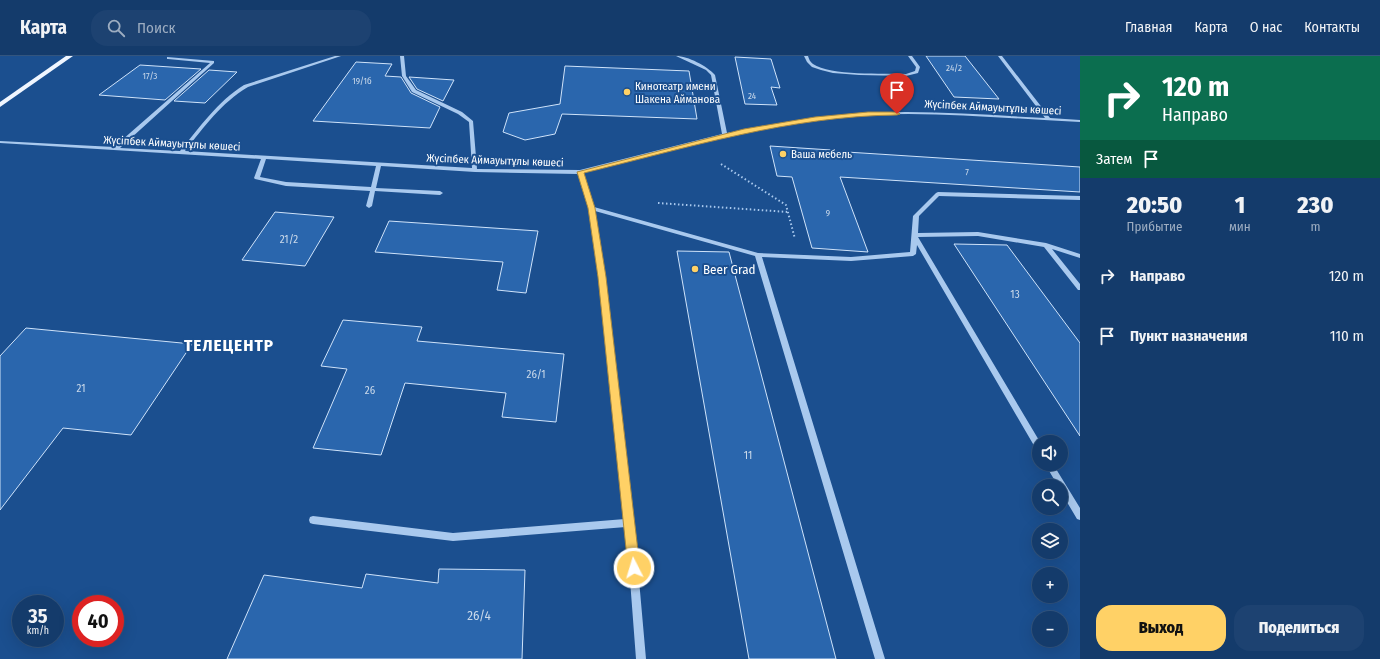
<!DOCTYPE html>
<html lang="ru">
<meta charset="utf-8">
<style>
:root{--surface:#143b6b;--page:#1d4271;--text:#f1f3f6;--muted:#9dadc1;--line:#33557e;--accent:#ffd166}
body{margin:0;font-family:"Fira Sans Condensed",sans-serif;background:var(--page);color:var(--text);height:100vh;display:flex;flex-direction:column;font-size:15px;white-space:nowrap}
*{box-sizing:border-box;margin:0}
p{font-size:13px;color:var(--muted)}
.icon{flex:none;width:22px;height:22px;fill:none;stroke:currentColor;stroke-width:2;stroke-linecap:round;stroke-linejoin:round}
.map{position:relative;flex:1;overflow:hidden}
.panel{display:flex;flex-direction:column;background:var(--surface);width:300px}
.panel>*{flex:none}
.top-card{background:#0b6e4f;color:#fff;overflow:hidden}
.tools{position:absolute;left:1032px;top:379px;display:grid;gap:8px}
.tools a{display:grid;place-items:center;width:36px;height:36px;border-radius:50%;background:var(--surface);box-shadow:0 4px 16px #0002,0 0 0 1px var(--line);font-size:20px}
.speed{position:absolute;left:12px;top:539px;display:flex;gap:8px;font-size:20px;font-weight:700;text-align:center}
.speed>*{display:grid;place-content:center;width:52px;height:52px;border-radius:50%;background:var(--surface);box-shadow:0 4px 16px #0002,0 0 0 1px var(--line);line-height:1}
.speed small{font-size:10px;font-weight:400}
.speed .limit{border:6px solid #d22;background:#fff;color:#111}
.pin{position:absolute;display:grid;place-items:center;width:34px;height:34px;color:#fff;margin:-41px -17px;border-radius:50% 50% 50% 0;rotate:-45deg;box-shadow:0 0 4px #0007}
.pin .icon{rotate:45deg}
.me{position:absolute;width:44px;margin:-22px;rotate:355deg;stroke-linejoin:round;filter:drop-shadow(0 0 3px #0008)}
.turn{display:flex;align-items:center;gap:14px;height:84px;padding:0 16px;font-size:18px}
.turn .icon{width:52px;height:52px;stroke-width:2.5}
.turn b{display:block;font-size:28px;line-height:34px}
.then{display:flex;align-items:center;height:38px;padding:0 16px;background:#0003;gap:8px;font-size:15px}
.eta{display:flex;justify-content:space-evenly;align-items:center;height:68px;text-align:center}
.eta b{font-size:24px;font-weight:800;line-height:28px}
.action{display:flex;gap:8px;margin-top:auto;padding:8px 16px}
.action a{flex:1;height:46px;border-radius:16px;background:var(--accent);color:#111;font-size:16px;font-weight:800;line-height:46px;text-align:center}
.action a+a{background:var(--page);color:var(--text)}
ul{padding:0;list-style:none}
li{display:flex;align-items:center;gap:12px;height:60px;padding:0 16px}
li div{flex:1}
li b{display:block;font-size:15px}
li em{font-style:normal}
header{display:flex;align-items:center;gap:24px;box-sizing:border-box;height:56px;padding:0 20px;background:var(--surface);border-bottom:1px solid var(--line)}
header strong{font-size:19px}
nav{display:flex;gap:22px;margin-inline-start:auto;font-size:14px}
.search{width:280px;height:36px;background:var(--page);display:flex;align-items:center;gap:10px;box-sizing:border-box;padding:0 14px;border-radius:16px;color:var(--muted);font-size:15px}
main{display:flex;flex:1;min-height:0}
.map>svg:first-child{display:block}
.building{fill:#2a66ad;stroke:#cfe3fa}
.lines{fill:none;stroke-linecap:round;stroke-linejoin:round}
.path{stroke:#a9c9ee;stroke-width:2;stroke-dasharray:1.5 2.5;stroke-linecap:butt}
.minor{fill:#a9c9ee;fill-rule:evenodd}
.major{fill:#f0f6ff;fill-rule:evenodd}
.route{fill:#ffd166;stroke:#a68842}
.poi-dot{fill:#ffd166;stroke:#1b4f8f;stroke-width:1.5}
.labels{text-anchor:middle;stroke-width:4;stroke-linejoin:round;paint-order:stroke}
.far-number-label{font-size:9px;fill:#cad9ea}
.far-poi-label{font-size:11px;fill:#fff;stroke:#1b4f8f;text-anchor:start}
.far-street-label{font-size:11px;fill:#fff;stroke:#1b4f8f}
.number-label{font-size:11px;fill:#cad9ea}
.poi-label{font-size:13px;fill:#fff;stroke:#1b4f8f;text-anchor:start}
.near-number-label{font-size:13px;fill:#cad9ea}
.district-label{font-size:17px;font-weight:bold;letter-spacing:1px;fill:#fff;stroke:#1b4f8f}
</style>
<header>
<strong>Карта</strong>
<div class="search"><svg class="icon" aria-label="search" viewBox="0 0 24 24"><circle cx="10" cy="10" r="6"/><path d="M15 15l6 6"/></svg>Поиск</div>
<nav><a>Главная</a><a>Карта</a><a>О нас</a><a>Контакты</a></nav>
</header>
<main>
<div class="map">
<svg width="1080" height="603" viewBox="0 0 1080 603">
<rect width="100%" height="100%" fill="#1b4f8f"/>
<path class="building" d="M926 0H965L999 43 954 41Z
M735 1 771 3 780 32 771 31 777 49 745 48Z
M356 6 392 8 385 20 401 21 411 37 440 51 430 72 313 65Z
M140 9 201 13 165 44 99 39Z
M565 10 689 15 697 63 562 58 555 78 525 84 503 76 509 57 560 48Z
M209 14 237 16 205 47 174 45Z
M409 21 454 24 443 45 417 33Z
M770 90 831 94V95L1080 111V136L840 121 868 196 812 192 792 121 777 120Z
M275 156 334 161 305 210 242 204Z
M389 165 538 175 526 237 497 234 503 206 375 196Z
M954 188 1007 189 1080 287V380Z
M677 195 729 196 836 603H749Z
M343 264 422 271 417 285 564 298 556 366 502 361 506 337 405 327 381 399 313 392 347 313 321 310Z
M26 272 192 288 131 379 63 372 0 454V300Z
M439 513 525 514 522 603H227L264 519 362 532 366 518 438 527Z"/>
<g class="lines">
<path class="path" d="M721 108 786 149 795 183
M658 147 788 156"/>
<path class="minor" d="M335 0H341L248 31C221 47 204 71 185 95L472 112 469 66 458 58 412 36 402 20 400 0H404L406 20 416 34 462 56 473 65 477 113 580 114 722 78 711 19 706 14 676 0C688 0 707 10 715 19L727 77C774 69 821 59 869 57 927 54 986 59 1045 62L998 0H1002L1050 62 1080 64V66C1010 63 938 55 868 59 771 65 677 93 583 117L594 151 758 197 851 201 910 196 913 160 936 137 938 136 1080 140V144L939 140 919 160 918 177 978 176 1046 187 1080 198V202L1052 193 1080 228V234H1078L1044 191 978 180 918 181 1040 386H1039V394L1036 393 917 189 916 198 913 200 851 205 762 201 885 603H875L755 200 595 155 613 287 634 467 646 603H636L626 471 453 485 313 468 310 467 309 464 310 461 313 460 453 477 625 463 607 287 589 152 578 118 475 116 381 110 376 132 440 135 443 137 440 139 375 135 372 150 369 152 366 150 370 135 286 130 255 123 254 122 261 103 0 87V85L114 91 210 7 168 3H167V1L214 5V7L120 92 180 95C200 71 217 46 244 29ZM266 103 376 110 371 131 286 126 260 121Z
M804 0H808C809 3 810 6 813 8 830 20 884 17 906 18L915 15 916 11 908 0H912L920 11 918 17 906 20 859 19 833 17 821 14 812 11 807 6Z
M1045 408H1053L1080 452V464L1077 463 1061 436V430H1058Z"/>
<path class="major" d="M66 0H73L0 51V46Z"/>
</g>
<path class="route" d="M868 56H897L900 58 897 59C790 60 687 92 584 117L595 152 606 221 640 512 638 517 634 518 629 517 628 512 598 221 588 152 577 116 744 73 815 61Z"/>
<g class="poi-dot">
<circle cx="627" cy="36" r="4"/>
<circle cx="783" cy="98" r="4"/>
<circle cx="695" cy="213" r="4"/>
</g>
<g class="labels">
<g class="far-number-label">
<text x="954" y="15">24/2</text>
<text x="150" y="23">17/3</text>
<text x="362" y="28">19/1б</text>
<text x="752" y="43">24</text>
<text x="967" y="119">7</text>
<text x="828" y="160">9</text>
</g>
<g class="far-poi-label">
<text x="635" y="34">Кинотеатр имени<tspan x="635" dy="13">Шакена Айманова</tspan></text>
<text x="791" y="102">Ваша мебель</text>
</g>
<g class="far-street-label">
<text transform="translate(993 51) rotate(3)" y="4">Жүсіпбек Аймауытұлы көшесі</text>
<text transform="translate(172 87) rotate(3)" y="4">Жүсіпбек Аймауытұлы көшесі</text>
<text transform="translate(495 104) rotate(2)" y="4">Жүсіпбек Аймауытұлы көшесі</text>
</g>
<g class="number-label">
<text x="289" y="187">21/2</text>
<text x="1015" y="242">13</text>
<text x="536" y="322">26/1</text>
<text x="81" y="336">21</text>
<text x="370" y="338">26</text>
<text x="748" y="403">11</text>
</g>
<g class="poi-label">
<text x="703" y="218">Beer Grad</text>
</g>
<g class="near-number-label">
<text x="479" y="564">26/4</text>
</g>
<g class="district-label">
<text x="229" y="295">ТЕЛЕЦЕНТР</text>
</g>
</g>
</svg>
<div class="tools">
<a><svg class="icon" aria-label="sound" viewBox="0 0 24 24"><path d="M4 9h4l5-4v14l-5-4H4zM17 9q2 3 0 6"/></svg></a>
<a><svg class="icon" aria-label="search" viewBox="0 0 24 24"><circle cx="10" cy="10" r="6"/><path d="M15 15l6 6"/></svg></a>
<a><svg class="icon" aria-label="layers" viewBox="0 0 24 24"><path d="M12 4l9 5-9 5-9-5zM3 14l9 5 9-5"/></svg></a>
<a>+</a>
<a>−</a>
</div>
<div class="speed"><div>35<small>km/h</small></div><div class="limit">40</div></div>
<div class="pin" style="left:897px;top:58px;background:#d93025"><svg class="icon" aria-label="arrive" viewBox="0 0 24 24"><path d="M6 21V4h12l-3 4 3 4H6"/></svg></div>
<svg class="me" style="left:634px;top:512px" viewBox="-20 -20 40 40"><circle r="17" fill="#ffd166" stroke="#fff" stroke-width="3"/><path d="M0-11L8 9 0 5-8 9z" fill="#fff"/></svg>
</div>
<section class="panel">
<div class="top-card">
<div class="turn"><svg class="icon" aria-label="right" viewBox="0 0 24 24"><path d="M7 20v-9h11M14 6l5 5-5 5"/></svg><div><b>120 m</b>Направо</div></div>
<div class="then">Затем<svg class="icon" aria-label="arrive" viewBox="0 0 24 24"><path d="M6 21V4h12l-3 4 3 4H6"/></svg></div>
</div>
<div class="eta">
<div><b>20:50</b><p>Прибытие</p></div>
<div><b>1</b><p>мин</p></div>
<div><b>230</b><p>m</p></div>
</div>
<ul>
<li><svg class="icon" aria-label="right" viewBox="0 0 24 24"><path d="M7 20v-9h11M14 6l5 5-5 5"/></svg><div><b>Направо</b></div><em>120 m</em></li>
<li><svg class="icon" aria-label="arrive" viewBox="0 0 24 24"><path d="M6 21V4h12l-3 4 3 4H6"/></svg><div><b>Пункт назначения</b></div><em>110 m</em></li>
</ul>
<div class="action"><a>Выход</a><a>Поделиться</a></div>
</section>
</main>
